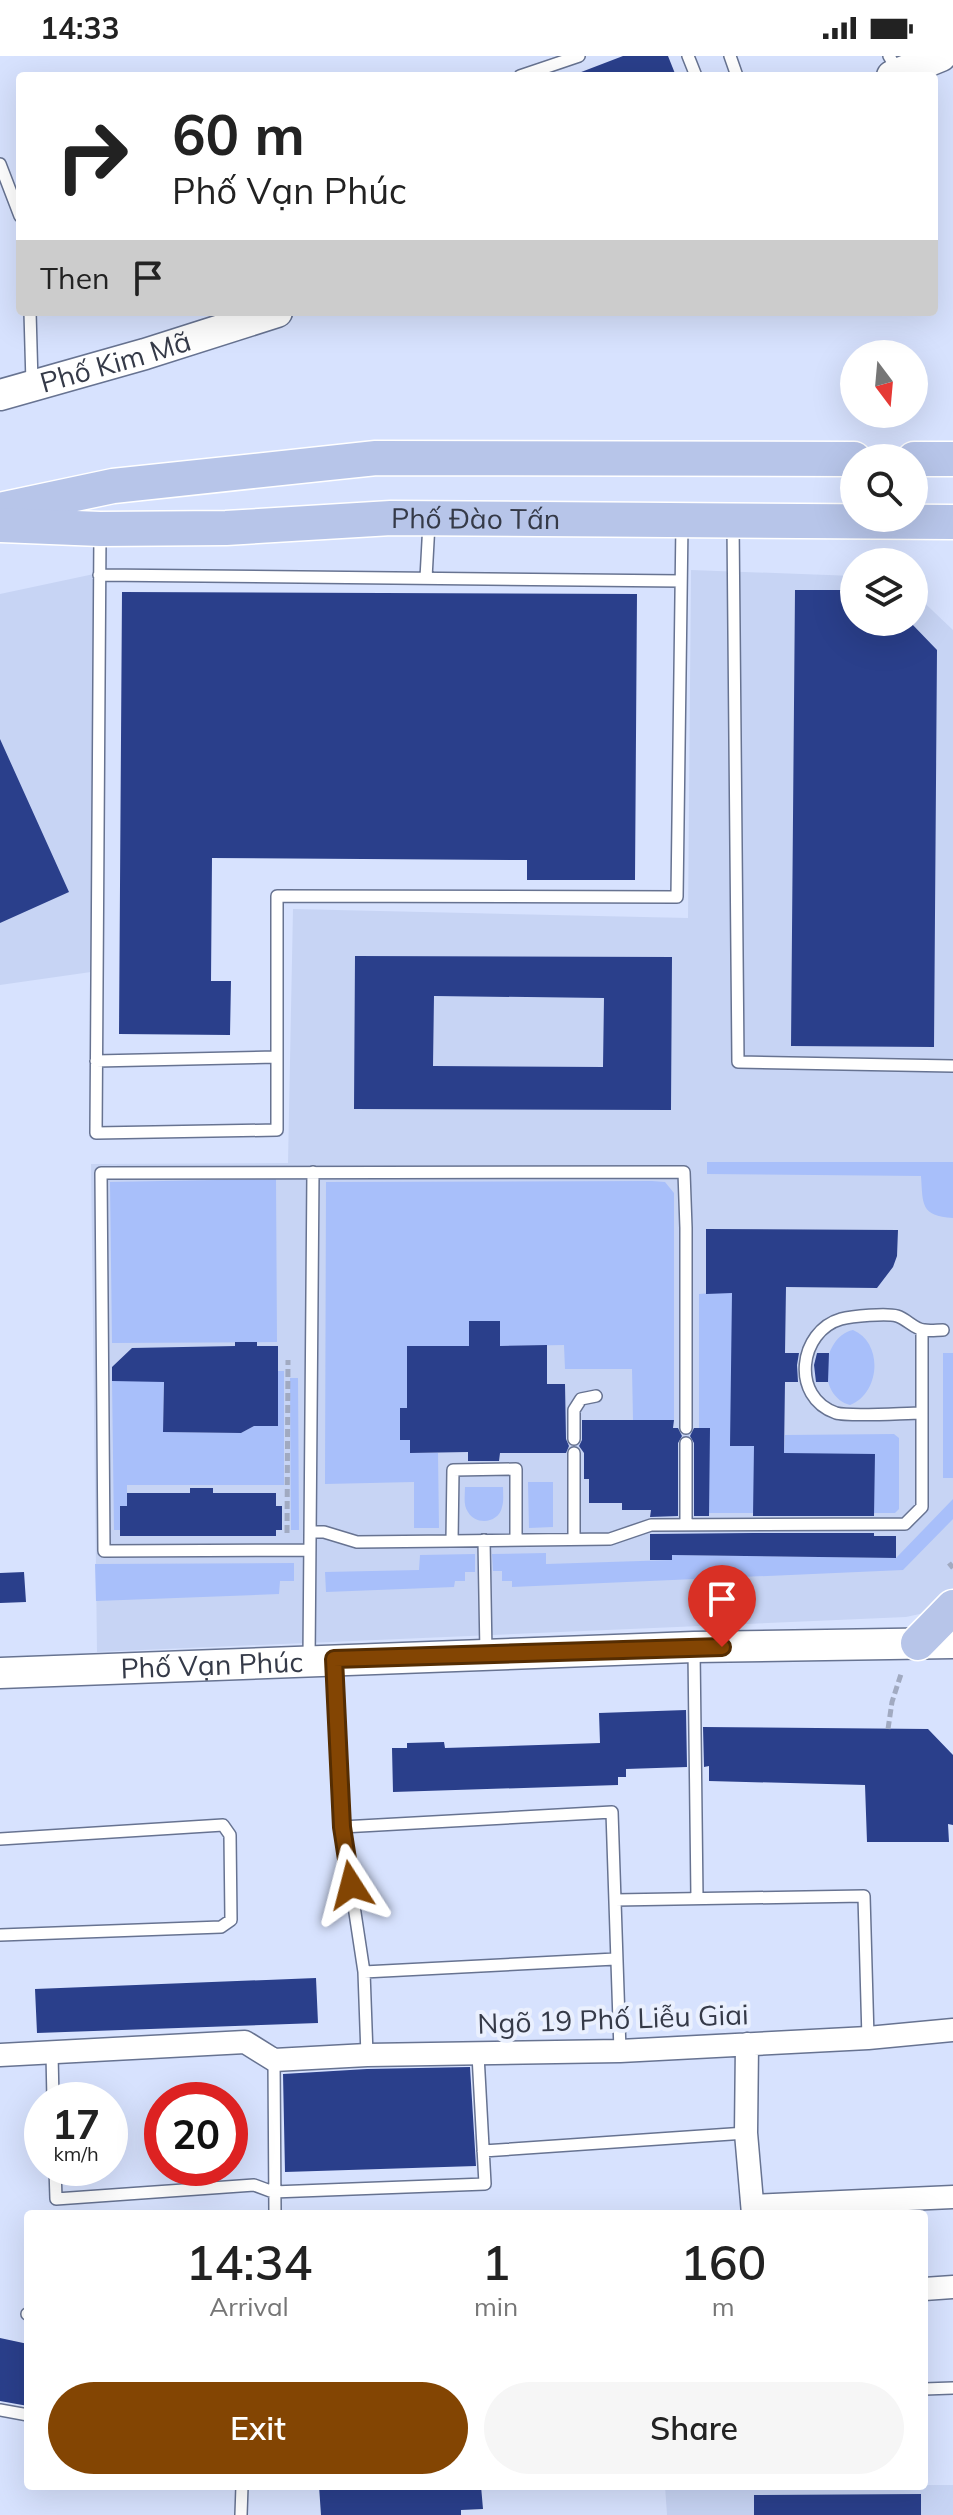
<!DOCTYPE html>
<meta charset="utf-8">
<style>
:root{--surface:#fff;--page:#f6f6f6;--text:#222;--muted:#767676;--accent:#834503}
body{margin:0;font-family:Mulish,sans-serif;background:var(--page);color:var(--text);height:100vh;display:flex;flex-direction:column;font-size:30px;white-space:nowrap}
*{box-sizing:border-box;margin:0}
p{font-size:26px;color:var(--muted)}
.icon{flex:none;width:44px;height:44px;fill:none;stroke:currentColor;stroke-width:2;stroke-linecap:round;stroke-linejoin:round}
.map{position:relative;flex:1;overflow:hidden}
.drawer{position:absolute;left:24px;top:2154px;width:904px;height:280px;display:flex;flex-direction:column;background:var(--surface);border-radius:8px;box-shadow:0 8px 32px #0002}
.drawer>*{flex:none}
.guide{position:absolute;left:16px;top:16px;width:922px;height:244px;border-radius:8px;box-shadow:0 8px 32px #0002;background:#fff;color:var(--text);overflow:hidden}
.needle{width:52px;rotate:164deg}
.fabs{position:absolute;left:840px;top:284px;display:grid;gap:16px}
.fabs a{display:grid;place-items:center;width:88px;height:88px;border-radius:50%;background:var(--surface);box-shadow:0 8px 32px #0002;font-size:40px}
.speed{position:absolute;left:24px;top:2026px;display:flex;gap:16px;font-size:40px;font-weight:700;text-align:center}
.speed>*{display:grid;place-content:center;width:104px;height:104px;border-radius:50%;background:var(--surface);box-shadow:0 8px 32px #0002;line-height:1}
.speed small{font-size:20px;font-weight:400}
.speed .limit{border:12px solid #d22;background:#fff;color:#111}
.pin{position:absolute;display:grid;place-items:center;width:68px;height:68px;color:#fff;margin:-82px -34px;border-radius:50% 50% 50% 0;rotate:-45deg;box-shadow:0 0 8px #0007}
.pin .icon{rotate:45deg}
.me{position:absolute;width:88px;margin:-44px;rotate:351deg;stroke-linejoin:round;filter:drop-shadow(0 0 6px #0008)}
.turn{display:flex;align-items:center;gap:28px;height:168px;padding:0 24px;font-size:36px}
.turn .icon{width:104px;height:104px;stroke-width:2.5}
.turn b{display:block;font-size:56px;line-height:68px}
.then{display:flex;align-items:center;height:76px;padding:0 24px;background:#0003;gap:16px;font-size:30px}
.eta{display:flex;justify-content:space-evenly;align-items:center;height:136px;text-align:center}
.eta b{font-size:48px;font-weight:600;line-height:56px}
.primary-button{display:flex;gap:16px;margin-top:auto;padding:16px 24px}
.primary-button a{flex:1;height:92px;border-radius:48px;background:var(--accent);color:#fff;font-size:32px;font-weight:600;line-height:92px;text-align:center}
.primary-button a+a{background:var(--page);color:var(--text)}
.status{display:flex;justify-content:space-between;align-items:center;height:56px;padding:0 40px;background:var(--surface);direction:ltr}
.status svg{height:22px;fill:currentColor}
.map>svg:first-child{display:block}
.built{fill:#c7d4f4}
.green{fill:#a8bffa}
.building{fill:#2a3f8b;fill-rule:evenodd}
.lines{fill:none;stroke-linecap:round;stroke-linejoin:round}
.lane-casing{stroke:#677391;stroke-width:14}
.street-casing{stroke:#677391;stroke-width:25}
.secondary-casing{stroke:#677391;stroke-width:33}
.primary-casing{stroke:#fff;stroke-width:37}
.path{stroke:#a1aac1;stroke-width:5;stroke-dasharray:8 4;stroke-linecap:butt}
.lane{stroke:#fff;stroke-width:11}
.street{stroke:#fff;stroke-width:22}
.secondary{stroke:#fff;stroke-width:30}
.primary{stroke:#b7c5e9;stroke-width:34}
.route-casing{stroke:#552d02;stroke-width:20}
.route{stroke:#834503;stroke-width:14}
.labels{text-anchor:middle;stroke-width:8;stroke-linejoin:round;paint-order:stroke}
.street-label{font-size:28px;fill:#353a48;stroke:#eaf0fe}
</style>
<div class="status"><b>14:33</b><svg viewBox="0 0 49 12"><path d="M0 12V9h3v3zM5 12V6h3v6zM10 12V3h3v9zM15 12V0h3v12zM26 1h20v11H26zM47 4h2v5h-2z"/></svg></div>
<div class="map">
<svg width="953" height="2459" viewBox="0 0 953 2459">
<rect width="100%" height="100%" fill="#d7e2fe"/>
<path class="built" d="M691 514 854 520V566H914V537L953 574V1539L929 1556 906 1561 97 1596 91 1108 288 1107 293 853 688 862Z
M94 518 91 916 0 929V538Z
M924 2429H953V2459H667L665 2430Z"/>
<path class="green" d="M707 1106H953V1162C920 1160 923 1148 921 1120L707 1118Z
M276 1123 277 1286 112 1287 110 1126Z
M652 1125 665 1126 674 1137V1364H633L632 1313H565L564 1289 500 1290V1265H470L469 1290H408L416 1352 400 1353V1383L410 1384V1397H438L439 1472H414V1426L325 1428 326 1126Z
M744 1230 731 1390H754L784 1397 785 1379 894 1378 899 1382V1453L895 1457H703L699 1397V1238L712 1237Z
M853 1274C884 1287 880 1338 850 1349 816 1340 821 1281 853 1274Z
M943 1297H953V1422H943Z
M164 1313 163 1376 241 1377 254 1370H278V1315H284V1429H127V1450L120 1451V1474H114L112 1325H131Z
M290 1322H298L299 1474H291Z
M528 1426H553V1471L529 1472Z
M465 1431H503C503 1437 504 1445 502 1451 499 1467 476 1470 468 1456 463 1449 465 1439 465 1431Z
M953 1443V1463L903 1514 512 1531V1525H502V1515H493L492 1498 546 1497V1508L672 1504V1499L896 1502Z
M475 1498V1516H465V1525H455L454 1531 326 1536 325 1516 419 1514 420 1499Z
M294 1507V1525H280L279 1538 96 1545 95 1508Z"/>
<path class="building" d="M623 0H668L676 20H576V18Z
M795 534H854V566H910L937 594 934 991 791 990Z
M122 536 637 538 635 824H527V804L212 802 211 925H231L230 979 119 978Z
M0 683 69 836 0 867Z
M355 900 672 901 671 1054 354 1053ZM434 940 604 942 603 1011 433 1010Z
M706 1173 898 1174 897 1200 893 1211 877 1232 786 1231 785 1297H799L797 1309 798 1326H785L784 1397 875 1398 874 1460H753L754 1390H730L732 1237 706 1238Z
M469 1265H500V1290L547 1289V1328H565L566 1383 569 1390 566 1397H500L499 1405H468V1396L410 1397V1384H400V1352H407V1290H469Z
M235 1286H257V1290H278V1370H254L241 1377 163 1376 164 1326 112 1325V1311L132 1292 235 1290Z
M817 1297H829L828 1326H816L814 1309Z
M582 1364H674L673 1372H678L682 1380 678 1387V1460L650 1461 651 1454H622V1447H589V1423H584V1397L579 1390 582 1384Z
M694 1372H710L709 1460H694V1387L690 1380Z
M190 1432H213V1437H276V1450H282V1474H276V1480H120V1450H127V1437H190Z
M753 1477H874V1480H896V1502L672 1499V1504H650V1478H652Z
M24 1516 26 1546 0 1547V1517Z
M686 1654 687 1711 626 1713V1721H618V1729L393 1736 392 1692H407V1687L444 1686 445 1692 600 1687 599 1657Z
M703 1671 928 1673 953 1699V1769L948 1768 949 1786H867L865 1729 709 1725V1710L704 1711Z
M316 1922 318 1967 37 1977 35 1933Z
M470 2011 476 2110 285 2116 283 2018 367 2013Z
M0 2282 28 2288V2350L0 2345Z
M319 2430H481L483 2453 461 2454V2459H321Z
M921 2438V2459H754V2439Z"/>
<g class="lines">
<defs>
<path id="lane" d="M688 0 696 20
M730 0 737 20
M889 0 899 17
M520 20 579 0
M0 108 20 160
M30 256 32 327
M733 467 738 1006 953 1010
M100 477 96 1077 277 1074V840L677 841 682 467
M99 519 681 525
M426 522 429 467
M96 1005 276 1001
M922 1357C904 1357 850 1361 836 1357 790 1341 799 1275 841 1263 852 1260 887 1257 897 1260 907 1263 914 1273 924 1274 930 1275 937 1274 943 1274
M574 1383V1354L581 1343 596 1340
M686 1469V1387
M310 1476H324L357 1486 452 1485 610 1483 651 1469 905 1468 922 1451V1274
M574 1483V1397
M484 1484 486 1597
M452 1485 453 1414 516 1413V1484
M310 1494 104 1495 101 1117 684 1116 686 1172V1372
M694 1594 697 1842
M309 1604 313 1116
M334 1606 342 1771 364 1916 367 1999
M342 1771 612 1756 620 1995
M0 1783 223 1769 230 1779 231 1864 221 1871 0 1879
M615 1844 864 1840 868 1982
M364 1916 615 1903
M52 1998 53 2044
M274 2004 275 2158
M483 2095 746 2077
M55 2112 56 2143 254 2129 273 2136 485 2128 478 1999
M27 2258H28
M924 2333 953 2332
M0 2354 28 2359
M241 2459 242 2430"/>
<path id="street" d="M747 1988 746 2077 753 2158
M0 1999 245 1986 274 2004 367 1999 620 1995 868 1982 953 1974
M753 2150 953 2141
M924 2233 953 2231"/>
<g id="secondary">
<path d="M892 20 941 0"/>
<path id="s1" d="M0 339 145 298 277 256"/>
<path id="s2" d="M0 1617 694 1591 953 1587"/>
</g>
<g id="primary">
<path d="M914 403H953"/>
<path d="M0 454 113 430 376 402 854 403"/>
<path id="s3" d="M0 469 100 473 226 472 391 462 953 466"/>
<path d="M918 1587 953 1551"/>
</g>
</defs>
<use href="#lane" class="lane-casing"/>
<use href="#street" class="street-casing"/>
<use href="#secondary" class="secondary-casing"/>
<use href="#primary" class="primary-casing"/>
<path class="path" d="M287 1477 288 1304
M949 1507 953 1512
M888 1673 892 1646 902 1615"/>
<use href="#lane" class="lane"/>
<use href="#street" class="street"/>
<use href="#secondary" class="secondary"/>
<use href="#primary" class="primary"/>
</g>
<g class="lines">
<defs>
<path id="route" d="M351 1829 342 1771 334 1603 722 1591"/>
</defs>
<use href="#route" class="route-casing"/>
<use href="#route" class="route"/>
</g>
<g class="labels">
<g class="street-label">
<text dy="10" stroke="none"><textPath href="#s1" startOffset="120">Phố Kim Mã</textPath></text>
<text dy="10" stroke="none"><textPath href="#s3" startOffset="476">Phố Đào Tấn</textPath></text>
<text dy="10" stroke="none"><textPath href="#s2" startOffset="212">Phố Vạn Phúc</textPath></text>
<text transform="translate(613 1963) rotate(-2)" y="10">Ngõ 19 Phố Liễu Giai</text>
</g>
</g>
</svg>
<div class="fabs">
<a><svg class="needle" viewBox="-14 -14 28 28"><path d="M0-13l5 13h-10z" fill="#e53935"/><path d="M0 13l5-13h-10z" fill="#767676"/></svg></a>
<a><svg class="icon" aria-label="search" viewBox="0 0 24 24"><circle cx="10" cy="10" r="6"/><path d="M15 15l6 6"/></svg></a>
<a><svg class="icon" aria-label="layers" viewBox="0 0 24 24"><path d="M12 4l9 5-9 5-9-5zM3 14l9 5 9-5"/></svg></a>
</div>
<div class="speed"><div>17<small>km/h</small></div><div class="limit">20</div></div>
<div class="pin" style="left:722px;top:1591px;background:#d93025"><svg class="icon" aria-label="arrive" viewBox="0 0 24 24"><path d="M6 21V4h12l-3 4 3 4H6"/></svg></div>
<svg class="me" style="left:351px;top:1829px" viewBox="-20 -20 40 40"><path d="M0-17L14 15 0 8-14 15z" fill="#834503" stroke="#fff" stroke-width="4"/></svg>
<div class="guide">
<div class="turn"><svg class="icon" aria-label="right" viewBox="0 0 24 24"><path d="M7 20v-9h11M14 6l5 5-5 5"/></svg><div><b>60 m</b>Phố Vạn Phúc</div></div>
<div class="then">Then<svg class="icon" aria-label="arrive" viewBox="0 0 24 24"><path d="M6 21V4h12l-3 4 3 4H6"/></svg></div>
</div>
<section class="drawer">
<div class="eta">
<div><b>14:34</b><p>Arrival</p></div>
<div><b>1</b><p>min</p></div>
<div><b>160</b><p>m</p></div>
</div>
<div class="primary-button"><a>Exit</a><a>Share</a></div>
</section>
</div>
